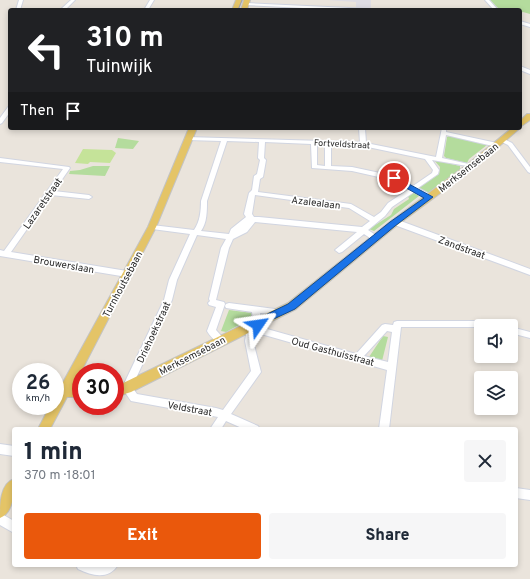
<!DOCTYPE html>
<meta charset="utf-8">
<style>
:root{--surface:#fff;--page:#f6f6f7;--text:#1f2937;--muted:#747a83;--accent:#ea580c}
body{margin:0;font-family:Overpass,sans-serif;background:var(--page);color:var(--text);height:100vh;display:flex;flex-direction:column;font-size:15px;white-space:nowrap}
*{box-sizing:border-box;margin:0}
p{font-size:13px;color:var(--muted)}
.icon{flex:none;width:22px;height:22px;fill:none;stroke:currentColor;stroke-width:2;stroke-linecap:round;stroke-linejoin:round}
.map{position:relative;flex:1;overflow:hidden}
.panel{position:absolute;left:12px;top:427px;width:506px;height:140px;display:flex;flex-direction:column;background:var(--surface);border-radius:4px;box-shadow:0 2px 6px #0003}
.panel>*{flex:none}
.guide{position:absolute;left:8px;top:8px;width:514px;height:122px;border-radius:4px;box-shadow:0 2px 6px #0003;background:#202124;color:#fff;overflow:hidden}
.controls{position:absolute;left:474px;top:319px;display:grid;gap:8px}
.controls a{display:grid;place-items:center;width:44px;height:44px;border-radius:4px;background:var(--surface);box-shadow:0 2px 6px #0003;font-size:20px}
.speed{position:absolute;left:12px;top:363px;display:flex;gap:8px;font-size:20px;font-weight:700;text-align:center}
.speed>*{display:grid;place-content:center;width:52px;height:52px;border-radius:50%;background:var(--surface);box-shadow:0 2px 6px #0003;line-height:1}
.speed small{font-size:10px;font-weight:400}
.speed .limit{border:6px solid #d22;background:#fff;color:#111}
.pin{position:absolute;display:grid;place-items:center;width:34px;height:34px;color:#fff;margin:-17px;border:2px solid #fff;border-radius:50%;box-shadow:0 1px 4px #0007}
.me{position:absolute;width:44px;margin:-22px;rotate:58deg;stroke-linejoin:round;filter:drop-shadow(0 0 3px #0008)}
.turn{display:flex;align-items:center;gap:14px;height:84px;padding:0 12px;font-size:18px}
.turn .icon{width:52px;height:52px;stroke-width:2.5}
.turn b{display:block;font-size:28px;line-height:34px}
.then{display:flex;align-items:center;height:38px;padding:0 12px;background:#0003;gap:8px;font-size:15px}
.round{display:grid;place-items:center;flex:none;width:42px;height:42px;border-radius:4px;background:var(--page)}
.summary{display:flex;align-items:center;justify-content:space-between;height:68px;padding:0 12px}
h1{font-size:24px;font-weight:800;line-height:30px}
.action{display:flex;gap:8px;margin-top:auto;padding:8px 12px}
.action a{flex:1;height:46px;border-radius:4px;background:var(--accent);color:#fff;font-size:16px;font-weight:800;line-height:46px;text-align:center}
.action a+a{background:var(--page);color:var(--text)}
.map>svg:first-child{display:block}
.industrial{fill:#dedce3}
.green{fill:#b4dc9d}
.pitch{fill:#c5e399}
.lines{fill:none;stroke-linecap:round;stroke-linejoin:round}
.minor-casing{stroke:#d1d5e1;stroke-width:2}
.major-casing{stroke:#c3c3c3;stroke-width:2}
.minor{fill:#fff;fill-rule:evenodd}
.major{fill:#e4c467;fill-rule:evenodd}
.tram{stroke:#9fa2b2;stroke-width:1}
.route{fill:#1a73e8;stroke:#114b97}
.labels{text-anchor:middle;stroke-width:3.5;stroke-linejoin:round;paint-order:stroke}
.far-street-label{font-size:9px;fill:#292929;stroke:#fff}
.street-label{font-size:10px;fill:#292929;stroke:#fff}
</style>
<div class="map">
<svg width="530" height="579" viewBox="0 0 530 579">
<rect width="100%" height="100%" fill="#eae4dc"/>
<path class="industrial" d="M328 0H371V9L356 8V2Z"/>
<path class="green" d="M490 0H530V14L523 12 520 13V10H500Z
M449 136 483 143 487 145 469 159 467 163 446 158 444 156 447 137Z
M118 138 139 141 133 149 115 148Z
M434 160 460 166V169L429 192 426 193 418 188 439 174 440 167Z
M93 166H110L105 176 69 174 70 171 80 170Z
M412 193H416L419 196 374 231 369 229 391 215 394 209 409 199 408 196Z
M229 310 252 313 250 319 226 332 221 331Z
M383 336 388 337 382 361 369 357Z"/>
<path class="pitch" d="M83 149 112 150 116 153 110 163 90 162 88 164 75 163Z"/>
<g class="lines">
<defs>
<path id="minor" d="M19 0H23L20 10H16Z
M71 0H75L65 10H60Z
M150 0H154L148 10H144Z
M485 0H489L498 10H494Z
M246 3 370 9 372 10H343L244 5V3Z
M520 21 530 24V27L520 24Z
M520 66 530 70V74L520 70Z
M10 106V112L2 123 0 124V118L8 107Z
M359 128H365L366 143 436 157 442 128H446V132L497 143 500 145 497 147 446 135 442 158 473 165V167L432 160 439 170 438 174 418 188 431 195V199H427L414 192 392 207 385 216 368 230 380 238 379 240H373L364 234 342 252 339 253 335 250 357 232 255 222 247 232 233 239 229 248 216 300 224 302 225 304 216 330 225 340 224 342C217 345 210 336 207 331L216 307 209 305 208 303 210 301 209 299 221 248 226 239 197 235 177 280 172 300 132 387 137 394 216 408 223 410 251 371 245 341 246 335 243 327 244 325H250L254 335 253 341 261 372 231 414 258 426 260 429H244L226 421 221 429H210L218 417 131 401 122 388 164 300 169 280 190 234 152 229 148 227 152 225 194 230C200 222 201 210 201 201L221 141 188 140 186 139V137L360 142ZM227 141 259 142 258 158 260 160 257 174 254 176 252 190 249 193 244 214 246 217 231 229 229 234 201 231C207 223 207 211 207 201ZM265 142 311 144 312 168 352 171 392 180 409 189 388 203 381 212 374 217 351 204 258 192 260 179 263 177 266 160 264 158ZM317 144 325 145V166L317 165ZM331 145 363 146 425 159 433 170 432 173 413 186 394 176 352 167 331 166ZM255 195 349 208 370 221 362 227 259 217H254L252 214Z
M502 138 512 143 530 167V173L528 172 508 145 500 141V139Z
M0 158 69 167 70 168 54 191 89 195 92 197 89 199 51 195 11 252 127 271 131 274 130 276 127 277 0 256V250L4 251 63 169 0 162Z
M392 220H398L530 269V275L392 224 391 222Z
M229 303 275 309 276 311 275 313 272 314 260 313 262 324 267 329 356 354 382 325 385 324 393 325 394 322 397 321H483L497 324 498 326H481V327H401L389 429H379L387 370 261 334 254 325 252 312 226 308 225 306 226 304ZM387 331 392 332 388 362 364 356Z
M511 327 530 332V338L511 333Z
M0 444 14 446V456L0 454Z
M516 488 530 490V500L516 498Z
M0 513 14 521V533L0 525Z
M76 565H94L103 567 104 565H118C109 579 94 577 78 569Z"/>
<path id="major" d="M236 0H242L238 10H232Z
M244 0H250L247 10H241Z
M527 114H530V120L520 127V121Z
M189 128H197L156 227 73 387H81V397H67L50 429H38L50 406H55V397L148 227Z
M512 128H520L474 168 396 226 296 309 131 392 115 397V387L288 303 390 222 468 164Z
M14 479C14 492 14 512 0 518 0 505 0 484 14 479Z"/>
</defs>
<use href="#minor" class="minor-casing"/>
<use href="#major" class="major-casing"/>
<use href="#minor" class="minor"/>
<use href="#major" class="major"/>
<path class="tram" d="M238 10 242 0"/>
</g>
<path class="route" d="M394 176 433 197 395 226 295 309 263 324 262 328H255L253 322 255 320 288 304 390 222 424 198 392 180V177Z"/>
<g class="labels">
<g class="far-street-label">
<text transform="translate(342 144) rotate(3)" y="3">Fortveldstraat</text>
</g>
<g class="street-label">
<text transform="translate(468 167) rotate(-38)" y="4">Merksemsebaan</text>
<text transform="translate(316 202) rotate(7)" y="4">Azalealaan</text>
<text transform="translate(42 203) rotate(-55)" y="4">Lazaretstraat</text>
<text transform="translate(462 247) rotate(20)" y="4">Zandstraat</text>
<text transform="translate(64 264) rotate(10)" y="4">Brouwerslaan</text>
<text transform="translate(122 284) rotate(-62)" y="4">Turnhoutsebaan</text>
<text transform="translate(153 332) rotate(-65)" y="4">Driehoekstraat</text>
<text transform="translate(333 351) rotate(15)" y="4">Oud Gasthuisstraat</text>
<text transform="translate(192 355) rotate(-27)" y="4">Merksemsebaan</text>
<text transform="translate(190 408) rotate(10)" y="4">Veldstraat</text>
</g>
</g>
</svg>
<div class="controls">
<a><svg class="icon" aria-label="sound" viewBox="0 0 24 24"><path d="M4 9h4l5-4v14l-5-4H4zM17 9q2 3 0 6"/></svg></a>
<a><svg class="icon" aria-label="layers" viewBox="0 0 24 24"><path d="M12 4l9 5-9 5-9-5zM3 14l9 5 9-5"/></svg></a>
</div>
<div class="speed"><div>26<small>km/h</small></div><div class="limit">30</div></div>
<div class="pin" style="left:394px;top:178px;background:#d93025"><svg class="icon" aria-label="arrive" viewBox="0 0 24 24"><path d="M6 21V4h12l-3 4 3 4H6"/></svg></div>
<svg class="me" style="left:258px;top:325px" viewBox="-20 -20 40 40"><path d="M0-17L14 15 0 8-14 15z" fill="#1a73e8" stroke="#fff" stroke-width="4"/></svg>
<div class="guide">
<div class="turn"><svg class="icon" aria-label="left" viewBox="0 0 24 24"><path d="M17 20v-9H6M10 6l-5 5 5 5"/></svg><div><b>310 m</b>Tuinwijk</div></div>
<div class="then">Then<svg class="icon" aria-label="arrive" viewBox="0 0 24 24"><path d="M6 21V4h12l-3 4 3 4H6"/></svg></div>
</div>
<section class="panel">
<div class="summary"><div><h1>1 min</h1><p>370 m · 18:01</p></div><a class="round"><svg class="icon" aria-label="close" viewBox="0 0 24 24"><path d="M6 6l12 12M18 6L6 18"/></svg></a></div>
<div class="action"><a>Exit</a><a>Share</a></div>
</section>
</div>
